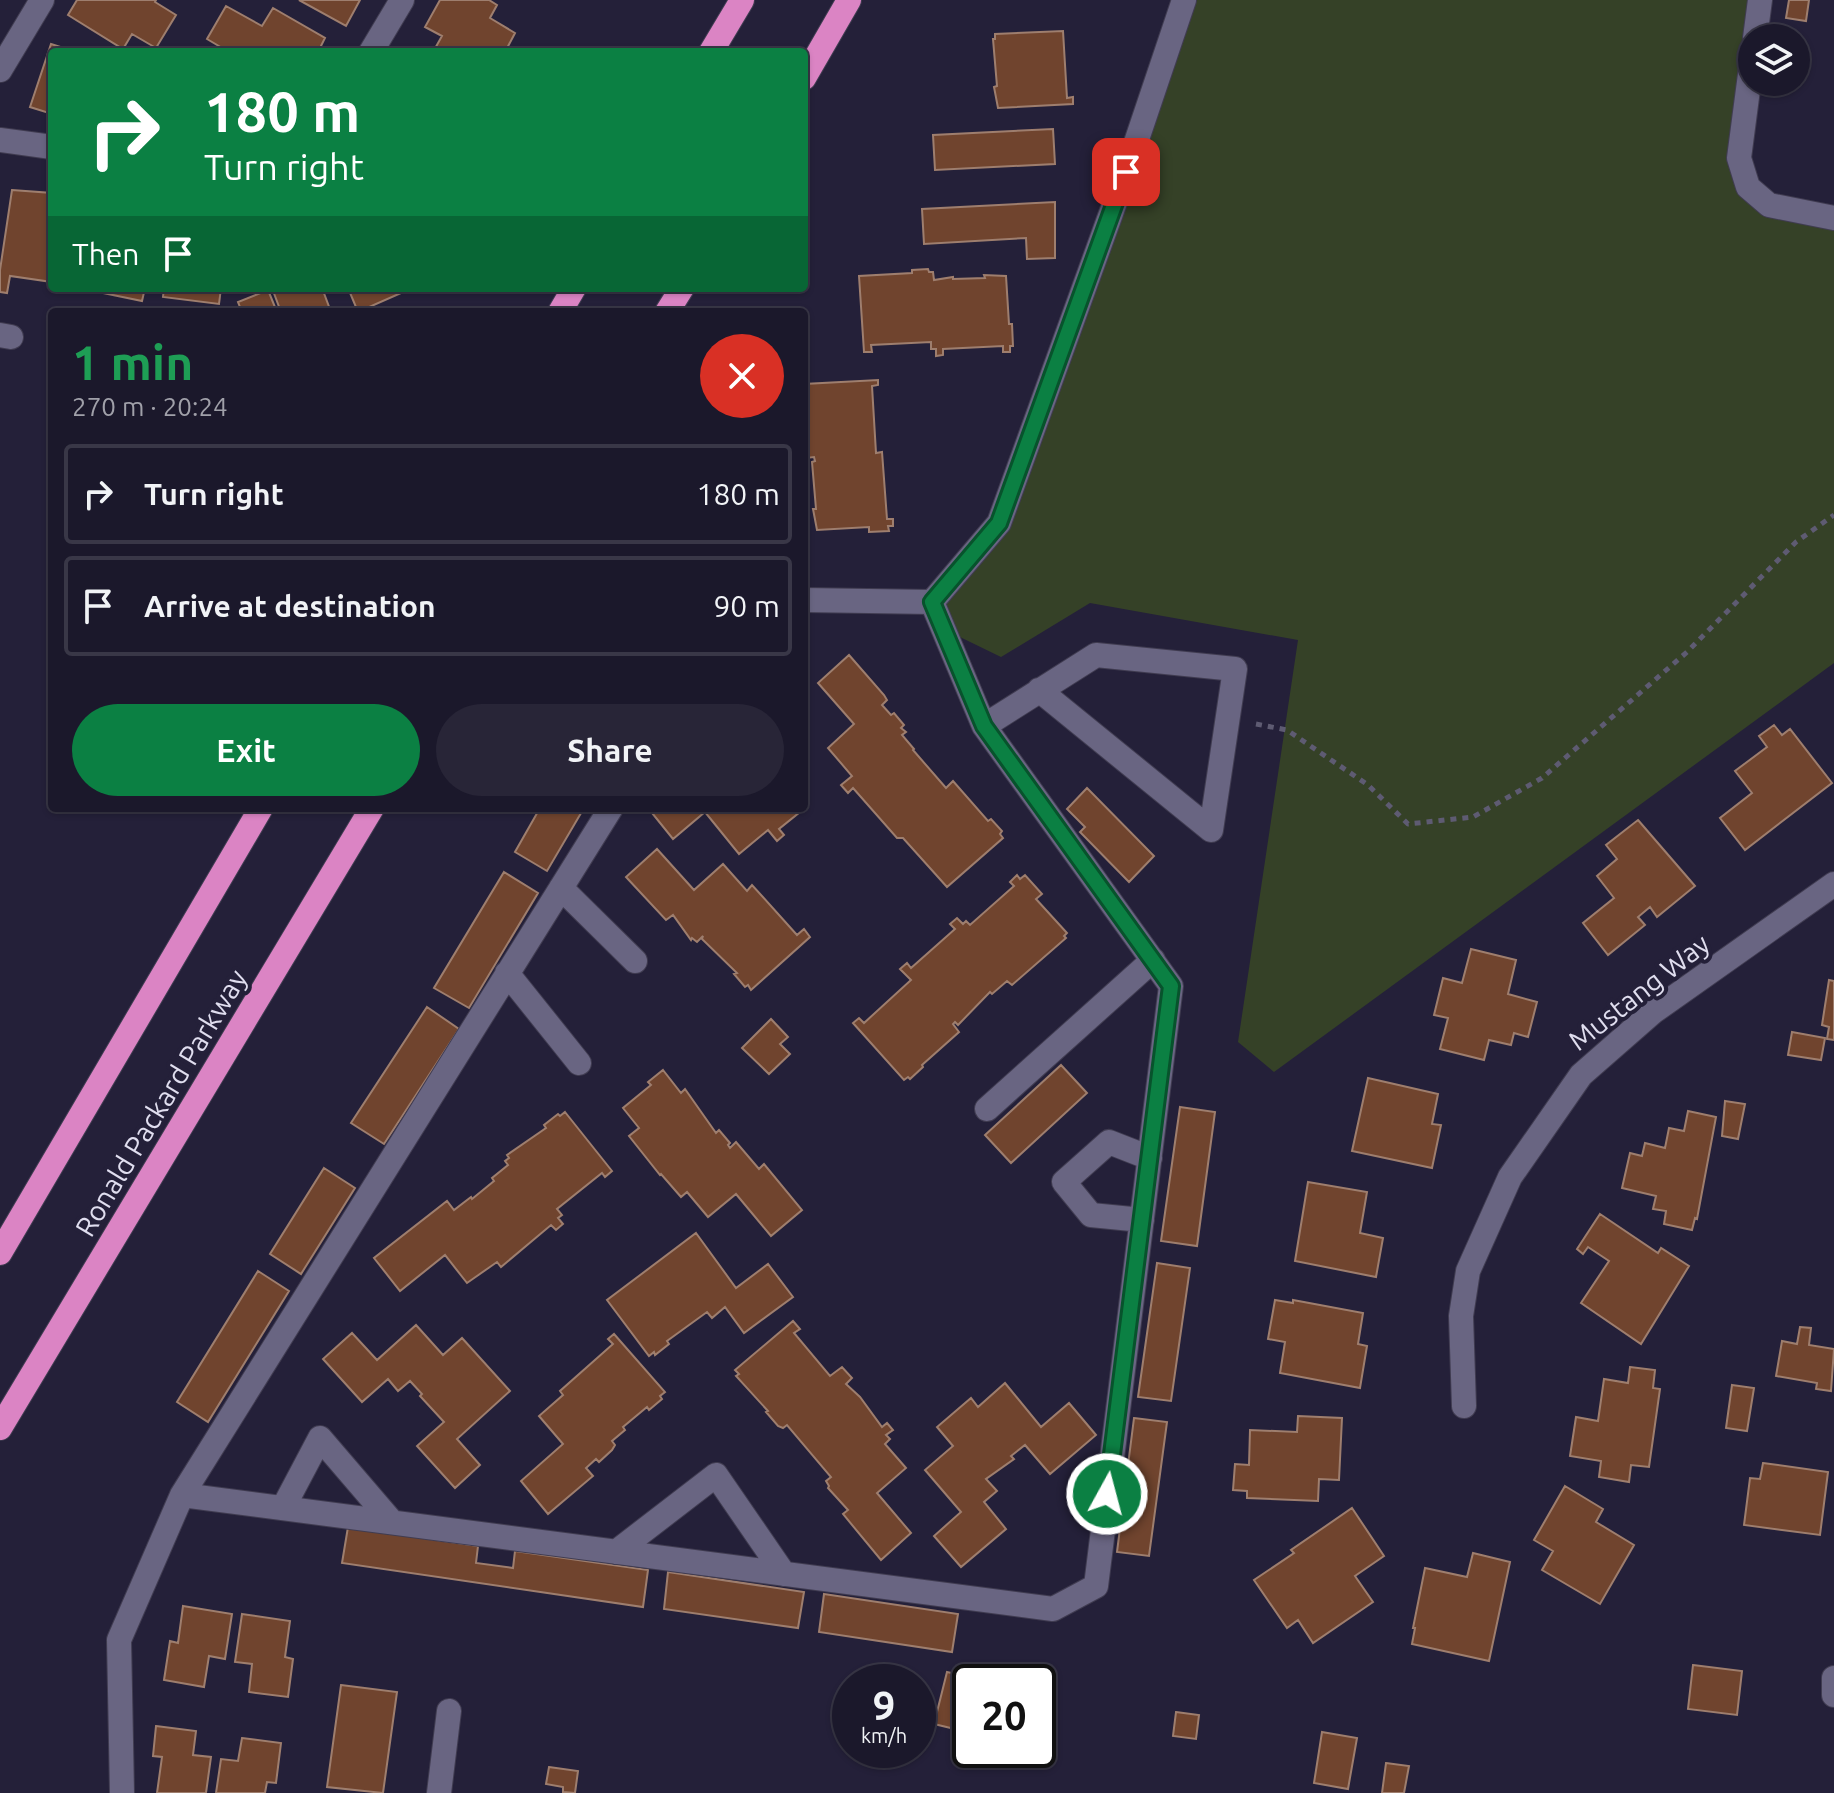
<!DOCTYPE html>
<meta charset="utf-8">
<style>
:root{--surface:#1b182b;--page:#282537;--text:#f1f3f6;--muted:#a0a0a9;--line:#393747;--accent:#0b8043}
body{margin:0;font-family:Ubuntu,sans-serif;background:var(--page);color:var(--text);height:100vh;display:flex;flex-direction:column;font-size:30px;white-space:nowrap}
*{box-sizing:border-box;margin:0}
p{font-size:26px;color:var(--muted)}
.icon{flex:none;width:44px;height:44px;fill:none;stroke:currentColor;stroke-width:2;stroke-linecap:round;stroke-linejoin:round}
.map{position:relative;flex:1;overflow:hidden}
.sheet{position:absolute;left:48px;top:308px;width:760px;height:504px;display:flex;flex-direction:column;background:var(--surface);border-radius:8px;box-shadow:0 2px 6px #0004,0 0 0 2px var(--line)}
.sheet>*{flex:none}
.guide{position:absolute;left:48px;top:48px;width:760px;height:244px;border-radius:8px;box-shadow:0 2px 6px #0004,0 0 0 2px var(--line);background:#0b8043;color:#fff;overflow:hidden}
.controls{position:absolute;left:1738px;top:24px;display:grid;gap:16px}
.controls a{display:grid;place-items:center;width:72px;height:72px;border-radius:50%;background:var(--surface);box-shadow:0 2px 6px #0004,0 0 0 2px var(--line);font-size:40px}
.speed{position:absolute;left:832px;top:1664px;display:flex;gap:16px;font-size:40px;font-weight:700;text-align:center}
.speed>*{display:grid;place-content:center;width:104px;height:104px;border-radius:50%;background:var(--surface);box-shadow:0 2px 6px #0004,0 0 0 2px var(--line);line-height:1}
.speed small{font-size:20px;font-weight:400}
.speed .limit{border:4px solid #111;border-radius:12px;background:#fff;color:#111}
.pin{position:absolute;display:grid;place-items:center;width:68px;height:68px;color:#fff;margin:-34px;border-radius:16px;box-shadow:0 4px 12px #0006}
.me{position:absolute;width:88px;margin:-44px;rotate:7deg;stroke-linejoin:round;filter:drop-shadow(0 0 6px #0008)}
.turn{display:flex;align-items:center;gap:28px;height:168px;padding:0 24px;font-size:36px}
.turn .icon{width:104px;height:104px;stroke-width:2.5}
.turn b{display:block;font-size:56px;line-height:68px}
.then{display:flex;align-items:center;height:76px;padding:0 24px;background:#0003;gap:16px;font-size:30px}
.round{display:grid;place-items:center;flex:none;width:84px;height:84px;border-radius:42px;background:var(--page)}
.headline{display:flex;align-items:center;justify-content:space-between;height:136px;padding:0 24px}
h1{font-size:48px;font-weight:700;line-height:60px;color:#1e9e55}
.button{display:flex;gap:16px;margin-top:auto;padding:16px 24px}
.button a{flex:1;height:92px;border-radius:48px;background:var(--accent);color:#fff;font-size:32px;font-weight:700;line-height:92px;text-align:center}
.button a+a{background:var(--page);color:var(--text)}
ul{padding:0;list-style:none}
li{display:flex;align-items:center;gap:24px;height:100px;margin:0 16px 12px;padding:0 8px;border:4px solid var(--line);border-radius:8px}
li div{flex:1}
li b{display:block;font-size:30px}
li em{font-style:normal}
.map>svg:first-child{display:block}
.green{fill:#354127}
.building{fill:#70442e;stroke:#9e7e6e;stroke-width:2}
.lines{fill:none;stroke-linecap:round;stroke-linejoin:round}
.minor-casing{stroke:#403c51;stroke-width:26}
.highway-casing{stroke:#403c51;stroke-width:26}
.path{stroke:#5e5b72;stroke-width:5;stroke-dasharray:6 6;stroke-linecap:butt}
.minor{stroke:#696582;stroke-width:24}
.highway{stroke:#db84c4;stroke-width:24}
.route-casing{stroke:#07532c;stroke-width:20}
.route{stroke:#0b8043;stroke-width:14}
.labels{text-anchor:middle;stroke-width:8;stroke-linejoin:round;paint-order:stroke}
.street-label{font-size:28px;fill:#e0deef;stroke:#242039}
</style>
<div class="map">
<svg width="1834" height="1793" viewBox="0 0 1834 1793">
<rect width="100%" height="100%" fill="#242039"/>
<path class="green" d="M1179 0H1760L1739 158 1770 205 1834 213V663L1274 1072 1238 1042 1298 640 1090 603 1001 657 927 621 999 523Z"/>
<path class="building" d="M77 0H156L155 2 176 15 156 48 132 34 123 49 68 15Z
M299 0H360L346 26Z
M440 0H489L497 5 490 18 515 33 505 52H433L442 36 425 27Z
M1789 0H1809L1806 21 1786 18Z
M226 6 262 26 273 8 325 38 318 52H229L207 39Z
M1063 31 1067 98 1073 97V104L998 108 994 87 997 86 993 39H995V34Z
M51 44 76 52H52V114L30 107Z
M1053 129 1055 164 935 170 933 135Z
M12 190 52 193V282L10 276 7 293 0 292V270Z
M1055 202V258L1027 259 1026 238 924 244 922 209Z
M928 269 929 272H933L934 280 953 277V279L985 278 984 275 1006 276 1009 324H1012L1013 346H1010V352H1003V346L943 349V355L936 356V349H931V342L871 345 872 352H864L859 276 912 273V270Z
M79 288H145L142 301Z
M164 288H221L219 304 163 297Z
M272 288H322L331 312H281Z
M348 288H398L401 293 358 312Z
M268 290 277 312H242L238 302Z
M878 380V385L872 386 876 453 882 452 887 519H893V526H888L889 531 869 532V527L817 530 813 509H816L812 462 815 461 814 457 806 458 804 452V384Z
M849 655 884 695 887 700 882 705 891 715 894 713 904 725 901 728 906 732 902 735 914 749 913 750 946 788 953 781 988 821 991 819 1002 831 1000 834 1003 838 947 887 903 838H897L853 788 848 793 841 785 852 776 828 748 854 724 818 683Z
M1774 725 1782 735 1790 729 1832 783 1745 850 1720 818 1752 793 1735 771 1767 747 1759 736Z
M1087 788 1154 856 1129 882 1080 832 1085 827 1067 809Z
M540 808H584L547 871 515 852Z
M648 808H797L800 812 779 829 784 835 777 841 768 830 739 854 705 812 673 839Z
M1638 820 1695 886 1657 917 1650 907 1638 917 1645 925 1608 955 1583 923 1614 898 1597 876 1617 859 1606 845Z
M657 849 694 890 723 864 747 891 752 885 797 935 804 929 810 937 751 990 748 985 745 987 734 974 737 973 702 939 703 936 697 942 692 938 691 940 673 915 666 920 626 877Z
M504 872 538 893 469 1008 434 988Z
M1017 875 1020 879 1025 875 1042 894 1036 899 1067 933 1064 936 1066 938 1012 985 1007 981 992 994 990 992 958 1025 955 1022 953 1024 959 1032 922 1065 923 1067 910 1079 908 1077 904 1080 853 1023 859 1018 864 1023 911 980 900 969 907 963 911 968 955 929 950 924 957 918 963 924 966 921 970 925 1014 886 1010 882Z
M1471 949 1516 960 1508 994 1537 1002 1528 1037 1514 1033 1511 1045 1489 1040 1484 1060 1440 1049 1448 1018 1434 1015 1443 978 1462 983Z
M1829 980 1834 981V1040L1827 1039 1829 1027 1822 1025Z
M427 1007 459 1029 384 1144 351 1123Z
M771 1019 788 1037 780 1044 790 1054 769 1074 742 1048Z
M1792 1032 1825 1038 1821 1060 1788 1055Z
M1061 1065 1087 1093 1011 1163 985 1135Z
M663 1070 681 1093 685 1089 716 1133 719 1130 730 1143 728 1145 730 1148 736 1142 759 1169 764 1164 802 1210 771 1236 736 1194 708 1217 687 1192 681 1197 661 1174 660 1175 629 1136 639 1128 623 1108 651 1085 648 1082Z
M1368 1078 1438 1094 1432 1124 1441 1125 1432 1168 1352 1151Z
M1725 1101 1745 1104 1738 1139 1722 1136Z
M1180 1107 1215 1112 1197 1246 1161 1241Z
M1688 1111 1716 1117 1697 1219 1695 1218 1692 1230 1664 1224 1666 1211 1653 1209 1656 1196 1622 1188 1630 1153 1642 1156 1645 1143 1665 1148 1669 1128 1684 1131Z
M565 1112 612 1171 605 1177 602 1173 557 1209 562 1215 558 1218 563 1224 556 1230 551 1225 501 1267 497 1262 467 1283 445 1255 400 1291 374 1258 447 1201 454 1210 471 1197 472 1199 494 1181 492 1178 508 1165 505 1161 509 1158 507 1155 546 1128 544 1125 558 1114 560 1116Z
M324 1168 355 1188 301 1274 270 1254Z
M1308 1182 1367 1192 1360 1233 1383 1238 1376 1277 1295 1261Z
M1600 1214 1658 1253 1661 1248 1689 1266 1641 1344 1581 1303 1609 1261 1588 1247 1583 1254 1577 1249Z
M696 1233 736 1288 768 1264 793 1297 744 1333 725 1307 712 1318 707 1312 667 1341 669 1344 655 1355 654 1352 649 1356 607 1300Z
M1157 1263 1190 1268 1171 1401 1138 1397Z
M258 1271 289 1291 208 1422 177 1402Z
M1275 1300 1293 1303V1300L1363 1313 1358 1344 1367 1346 1360 1388 1280 1373 1285 1342 1268 1339Z
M793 1321 800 1329 794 1333 830 1376 842 1367 852 1378 846 1384 860 1397 882 1427 887 1423 893 1430 886 1435 890 1439 885 1444 906 1468 877 1493 911 1533 881 1560 843 1514 848 1510 828 1488 829 1486 826 1481 831 1477 787 1425 783 1428 778 1426 766 1412 768 1411 736 1376 739 1374 735 1370Z
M416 1325 443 1355 462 1338 510 1391 457 1439 480 1465 455 1488 417 1446 444 1422 420 1396 422 1394 410 1381 398 1391 388 1379 362 1402 323 1359 352 1333 377 1360Z
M1800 1327 1811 1328 1809 1345 1834 1349 1831 1391 1816 1389 1817 1383 1776 1376 1782 1341 1797 1344Z
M614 1334 665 1392 660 1396 662 1399 649 1410 647 1407 623 1427 625 1430 612 1441 615 1445 612 1450 599 1462 596 1459 586 1468 593 1476 548 1514 521 1481 563 1444 539 1416 563 1395 560 1391 613 1344 608 1339Z
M1630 1367 1655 1370 1653 1388 1660 1389 1649 1467 1631 1465 1629 1482 1599 1477 1601 1461 1570 1456 1576 1417 1598 1421 1604 1379 1628 1383Z
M1005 1383 1041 1427 1069 1403 1096 1435 1050 1474 1025 1445 1011 1456 1014 1459 986 1479 997 1491 984 1502 1006 1529 961 1567 934 1536 961 1512 925 1470 953 1446 937 1427 971 1398 978 1407Z
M1732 1385 1754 1388 1747 1431 1726 1428Z
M1298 1416 1342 1418 1339 1480 1319 1479 1318 1501 1247 1498V1491L1233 1490 1235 1464 1249 1465 1250 1430 1297 1432Z
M1134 1418 1167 1422 1149 1556 1117 1552Z
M1763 1463 1828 1472 1820 1535 1744 1525 1750 1478 1760 1479Z
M1565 1486 1603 1509 1596 1522 1634 1545 1600 1604 1542 1570 1553 1551 1534 1540Z
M1352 1508 1384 1556 1355 1576 1373 1602 1313 1643 1298 1620 1287 1628 1254 1580 1294 1553 1291 1550Z
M348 1527 478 1546 476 1563 513 1568 515 1551 648 1570 643 1607 342 1563Z
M1473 1553 1510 1562 1489 1661 1412 1644 1415 1628H1413L1425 1568 1467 1577Z
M668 1572 804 1592 798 1628 664 1609Z
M824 1594 958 1614 952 1652 819 1632Z
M183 1606 232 1614 225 1659 209 1656 204 1687 164 1680 170 1641 178 1643Z
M242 1614 290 1621 285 1657 293 1659 288 1697 249 1692 252 1664 235 1662Z
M1693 1665 1742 1671 1737 1715 1688 1709Z
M947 1672 990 1682H970V1731L969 1728 960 1726 959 1730 934 1724Z
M341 1685 397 1692 383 1793 327 1787Z
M1176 1712 1199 1715 1196 1739 1173 1736Z
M156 1726 196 1731 193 1755 211 1757 206 1793H157L162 1757 153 1756Z
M1322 1732 1357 1738 1348 1789 1314 1783Z
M242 1738 281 1743 276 1783 267 1782 265 1793H216L221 1759 238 1761Z
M1386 1763 1409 1766 1404 1793H1382Z
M549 1767 578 1771 575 1793 563 1792V1787L546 1784Z"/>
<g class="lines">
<defs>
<path id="minor" d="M1755 38 1760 0
M371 52 402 0
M1752 59 1739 158 1748 187 1769 205 1834 218
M0 70 42 0
M0 140 52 147
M0 335 11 337
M804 600 932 602 999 523 1126 172 1184 0
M984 726 1096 655 1235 669 1211 830 1039 690
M561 888 635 961
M507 973 579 1063
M987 1109 1153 960
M1142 1220 1091 1215 1064 1182 1109 1142 1150 1158
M1464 1406 1461 1316 1468 1271 1510 1177 1581 1075 1653 1012 1834 884
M182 1495 1053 1609 1096 1586 1171 986 984 726 932 602
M283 1508 320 1438 392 1522
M616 1552 716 1475 784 1574
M1834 1678V1695
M122 1793 119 1640 182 1495 611 808
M439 1793 449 1711"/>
<path id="highway" d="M711 52 742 0
M804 78 849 0
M560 312 574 288
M667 312 682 288
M0 1253 261 808
M0 1428 372 808"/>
</defs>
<use href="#minor" class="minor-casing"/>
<use href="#highway" class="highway-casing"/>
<path class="path" d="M1256 724 1287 730 1368 785 1408 824 1473 817 1542 778 1687 652 1796 542 1834 515"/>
<use href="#minor" class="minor"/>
<use href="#highway" class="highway"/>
</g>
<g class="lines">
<defs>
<path id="route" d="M1107 1494 1171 986 984 726 932 602 999 523 1126 172"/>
</defs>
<use href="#route" class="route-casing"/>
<use href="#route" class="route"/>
</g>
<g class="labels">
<g class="street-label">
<text transform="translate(1639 992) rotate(-38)" y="10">Mustang Way</text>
<text transform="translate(161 1103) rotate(-59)" y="10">Ronald Packard Parkway</text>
</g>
</g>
</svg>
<div class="controls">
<a><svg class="icon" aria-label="layers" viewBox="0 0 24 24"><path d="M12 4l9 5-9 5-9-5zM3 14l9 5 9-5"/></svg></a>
</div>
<div class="speed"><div>9<small>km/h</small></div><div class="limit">20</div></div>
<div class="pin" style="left:1126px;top:172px;background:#d93025"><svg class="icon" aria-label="arrive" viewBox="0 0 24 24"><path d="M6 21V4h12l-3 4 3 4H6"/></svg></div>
<svg class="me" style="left:1107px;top:1494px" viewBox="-20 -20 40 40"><circle r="17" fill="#0b8043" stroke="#fff" stroke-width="3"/><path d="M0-11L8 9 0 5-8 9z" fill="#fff"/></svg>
<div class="guide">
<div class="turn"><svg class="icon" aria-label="right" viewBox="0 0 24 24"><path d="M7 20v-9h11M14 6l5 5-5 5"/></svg><div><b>180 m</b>Turn right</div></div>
<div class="then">Then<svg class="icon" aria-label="arrive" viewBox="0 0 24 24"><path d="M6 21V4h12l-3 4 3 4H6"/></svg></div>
</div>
<section class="sheet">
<div class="headline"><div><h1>1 min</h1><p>270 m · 20:24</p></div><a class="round" style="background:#d93025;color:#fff"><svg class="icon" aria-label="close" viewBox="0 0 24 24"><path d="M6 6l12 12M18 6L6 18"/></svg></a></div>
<ul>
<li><svg class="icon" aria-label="right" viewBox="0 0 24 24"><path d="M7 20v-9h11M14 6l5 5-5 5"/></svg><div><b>Turn right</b></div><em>180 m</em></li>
<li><svg class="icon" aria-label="arrive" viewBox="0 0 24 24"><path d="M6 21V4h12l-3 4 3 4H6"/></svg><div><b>Arrive at destination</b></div><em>90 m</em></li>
</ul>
<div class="button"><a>Exit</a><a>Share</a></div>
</section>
</div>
